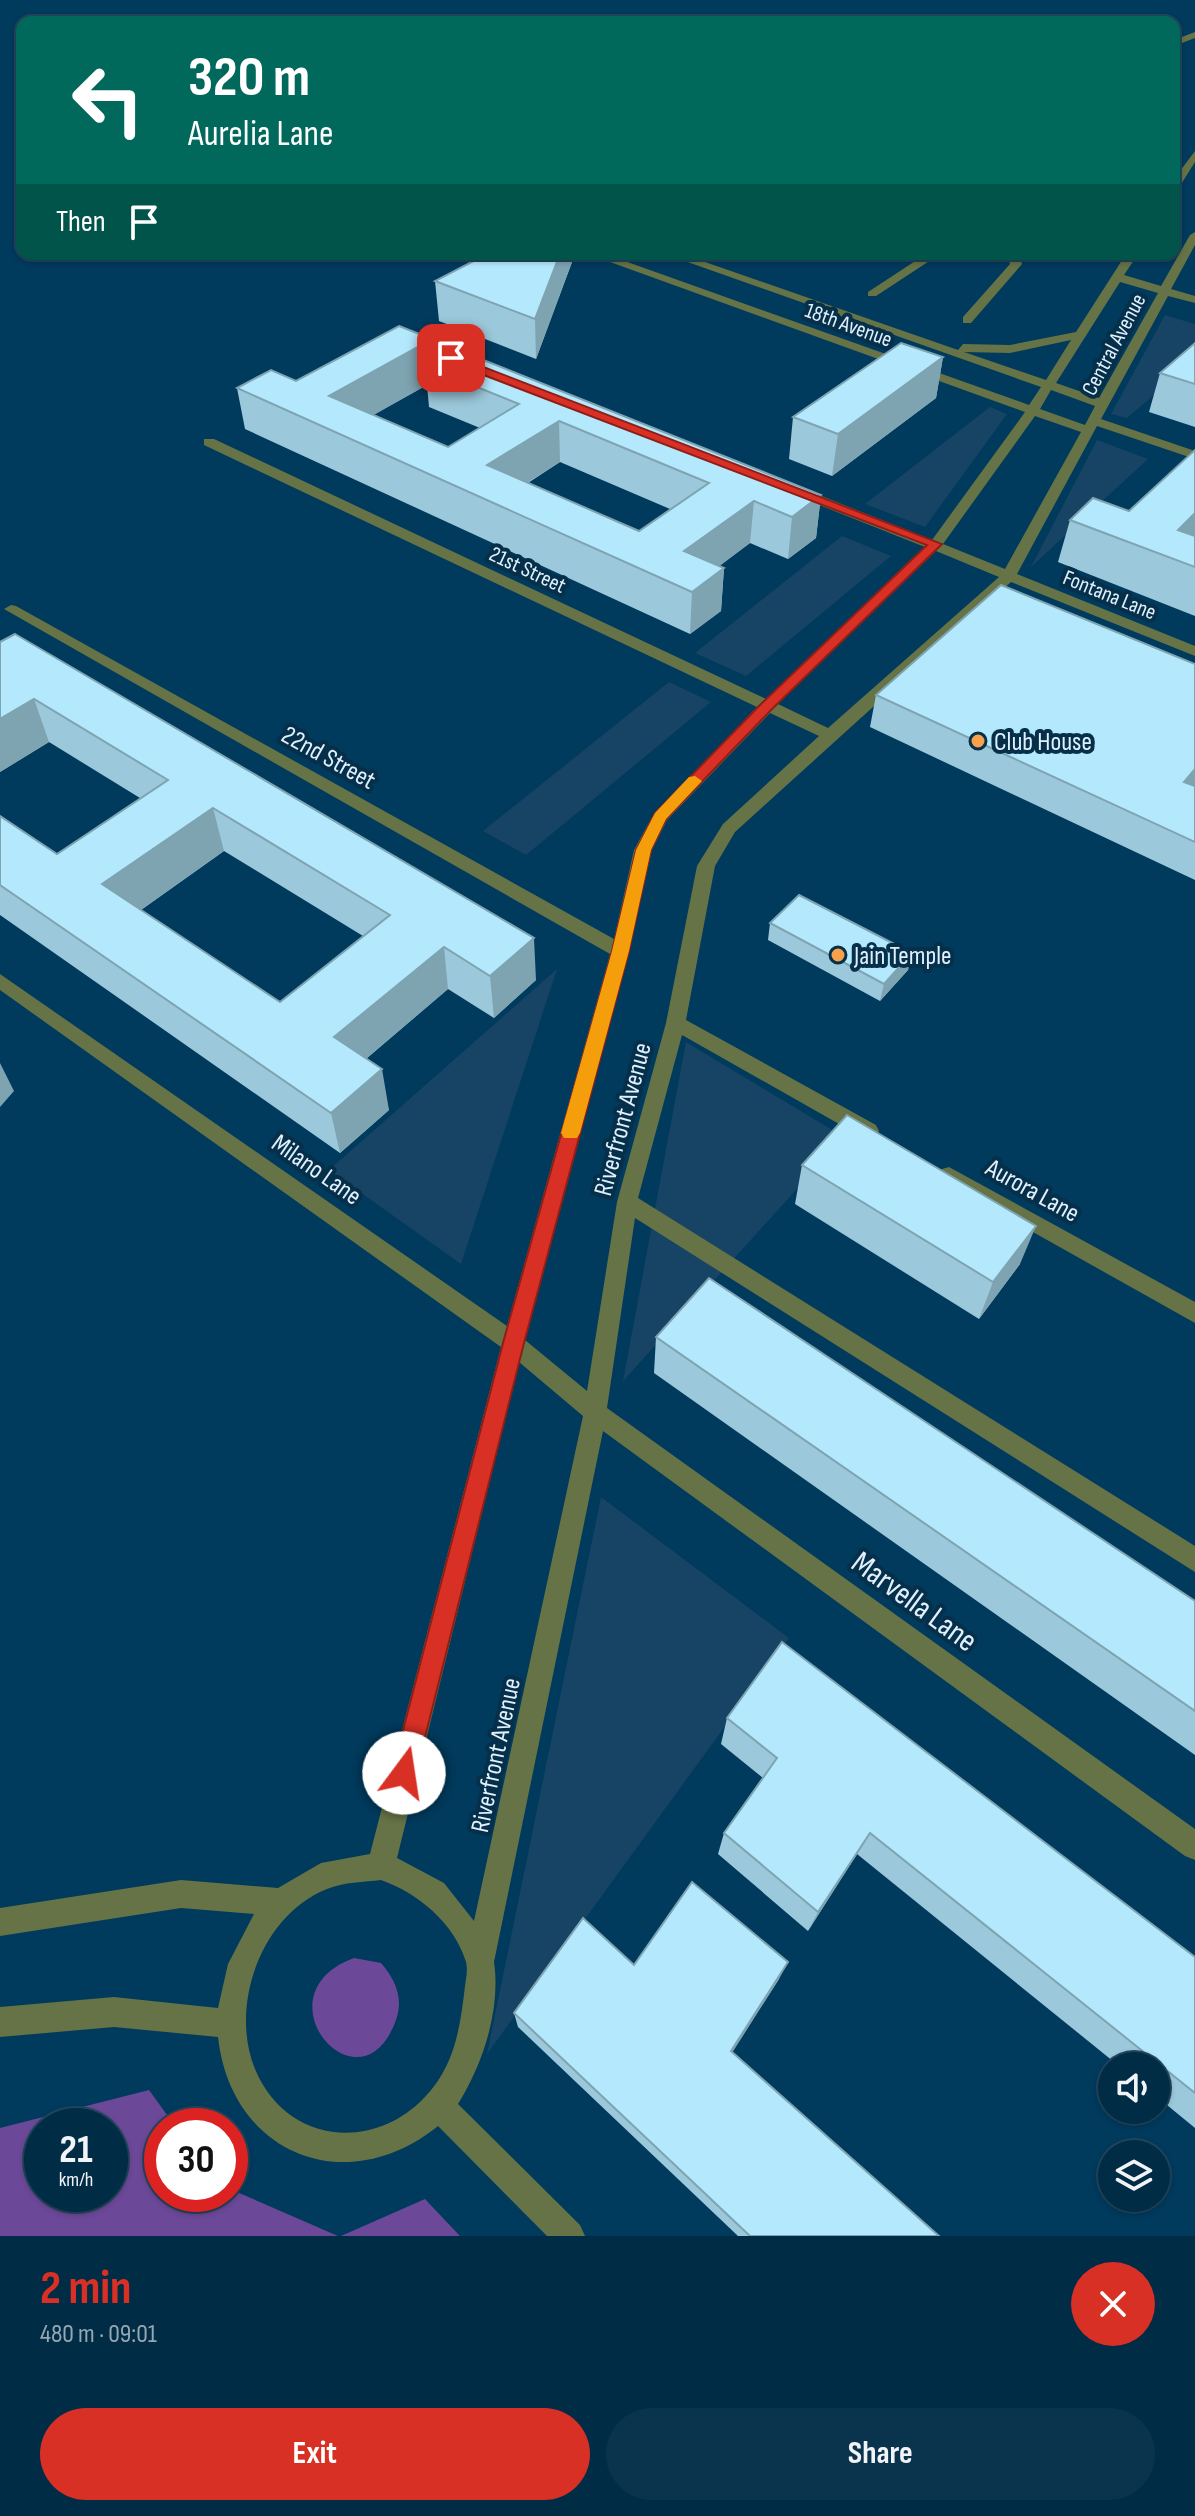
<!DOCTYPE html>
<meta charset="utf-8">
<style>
:root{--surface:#002c46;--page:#0a344d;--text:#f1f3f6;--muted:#95a7b3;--line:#22485f;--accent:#d93025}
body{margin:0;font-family:"Sofia Sans Condensed",sans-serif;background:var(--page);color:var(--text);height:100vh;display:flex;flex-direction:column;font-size:30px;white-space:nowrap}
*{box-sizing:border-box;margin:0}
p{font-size:26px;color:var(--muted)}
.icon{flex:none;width:44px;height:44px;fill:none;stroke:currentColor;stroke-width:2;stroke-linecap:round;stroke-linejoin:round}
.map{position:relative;height:2236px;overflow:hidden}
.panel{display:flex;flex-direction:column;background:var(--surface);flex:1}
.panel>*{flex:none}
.banner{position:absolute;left:16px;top:16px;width:1164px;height:244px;border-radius:16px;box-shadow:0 2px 6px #0004,0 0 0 2px var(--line);background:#00695c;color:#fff;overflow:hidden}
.tools{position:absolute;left:1098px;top:2052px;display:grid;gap:16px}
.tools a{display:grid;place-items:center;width:72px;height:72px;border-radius:50%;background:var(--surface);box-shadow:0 2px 6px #0004,0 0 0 2px var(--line);font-size:40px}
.speed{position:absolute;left:24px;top:2108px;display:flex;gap:16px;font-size:40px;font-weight:700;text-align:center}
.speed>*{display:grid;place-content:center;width:104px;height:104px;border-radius:50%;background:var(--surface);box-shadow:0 2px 6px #0004,0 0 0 2px var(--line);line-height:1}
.speed small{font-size:20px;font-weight:400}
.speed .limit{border:12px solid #d22;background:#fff;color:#111}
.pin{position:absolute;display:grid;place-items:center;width:68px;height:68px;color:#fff;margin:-34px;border-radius:16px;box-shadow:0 4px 12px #0006}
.me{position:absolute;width:88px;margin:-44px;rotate:14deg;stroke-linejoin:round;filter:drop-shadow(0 0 6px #0008)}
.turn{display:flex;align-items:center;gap:28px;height:168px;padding:0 40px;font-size:36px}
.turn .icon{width:104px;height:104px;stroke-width:2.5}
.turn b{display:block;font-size:56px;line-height:68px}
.then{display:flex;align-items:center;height:76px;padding:0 40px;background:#0003;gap:16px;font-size:30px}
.round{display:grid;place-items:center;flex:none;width:84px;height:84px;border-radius:42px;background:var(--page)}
.head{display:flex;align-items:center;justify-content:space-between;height:136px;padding:0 40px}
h1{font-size:48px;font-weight:700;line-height:60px;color:var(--accent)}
.primary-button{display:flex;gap:16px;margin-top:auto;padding:16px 40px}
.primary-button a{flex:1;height:92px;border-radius:48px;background:var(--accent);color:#fff;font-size:32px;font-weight:700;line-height:92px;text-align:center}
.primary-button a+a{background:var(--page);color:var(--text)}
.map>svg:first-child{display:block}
.built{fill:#174464}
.green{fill:#6c4898;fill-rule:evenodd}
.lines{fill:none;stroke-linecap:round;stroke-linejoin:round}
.minor{fill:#657346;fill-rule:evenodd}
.wall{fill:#9bc8da;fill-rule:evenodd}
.shaded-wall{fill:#7ea3b1}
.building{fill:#b4e9fd;stroke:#7ea3b1;stroke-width:2;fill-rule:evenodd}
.route{fill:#d93025;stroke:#8d1f18;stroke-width:2}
.slow{fill:#f59e0b}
.poi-dot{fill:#f8a14a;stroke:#062f4a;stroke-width:3}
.labels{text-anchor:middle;stroke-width:8;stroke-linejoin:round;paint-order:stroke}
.far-street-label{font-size:22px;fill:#e0f0fd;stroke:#062f4a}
.poi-label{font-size:26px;fill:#e0f0fd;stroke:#062f4a;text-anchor:start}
.street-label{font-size:26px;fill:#e0f0fd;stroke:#062f4a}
.near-street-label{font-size:32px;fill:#e0f0fd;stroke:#062f4a}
</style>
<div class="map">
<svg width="1195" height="2236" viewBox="0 0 1195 2236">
<rect width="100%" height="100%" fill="#003a5d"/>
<path class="built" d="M1165 315 1195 324V360L1127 418 1111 414Z
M990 407 1007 414 925 527 865 504Z
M1097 440 1148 459 1031 567Z
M842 536 891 556 746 676 695 653Z
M669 682 711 702 526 855 483 831Z
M557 969 461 1264 329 1170Z
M686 1042 844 1137 623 1381Z
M601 1497 789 1638 487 2054Z"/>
<path class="green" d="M354 1958 381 1963C395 1979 404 1998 396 2020 361 2118 254 1995 354 1958Z
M149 2090 175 2126H162V2194H230V2189L338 2236H0V2128ZM110 2126V2194H42V2126Z
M425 2199 460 2236H341Z"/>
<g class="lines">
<path class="minor" d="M1195 32V38L1174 46V40Z
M1195 151V162L1178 189 1174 190V179Z
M1195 232V245L1171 289 1195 296V303L1168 296 1101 419 1195 451V459L1097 426 1017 574 1195 646V656L1011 582 735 832 715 866 686 1020 876 1125 879 1131 876 1137H862L682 1035 638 1198 1195 1546V1572L635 1218 607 1408 1195 1829V1860L1185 1856 603 1431 494 1962C501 2009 483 2064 458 2104L580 2225 585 2236H547L438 2126C347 2200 231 2155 218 2037L114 2027 0 2037V2007L114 1997 218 2008 228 1964 254 1914 181 1908 0 1936V1908L181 1880 278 1888 321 1863 370 1854 501 1347 0 990V974L507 1326 610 954 4 609 11 605 16 606 614 939 634 850 652 817 757 707 204 445V439H214L766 699 925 547 789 493V487H799L932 540 1025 412 588 254H605L1029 405 1041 387 665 254H682L958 350 963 344 1010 345 1076 332 1126 254H1138L1124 275 1161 286 1190 235ZM1120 282 1158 293 1099 398 1056 383ZM1071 340 1046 380 964 352 1010 353ZM1051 390 1095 406 1085 425 1040 409ZM1035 416 1081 432 1005 569 943 544ZM936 551 999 577 828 728 778 704ZM770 713 819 736 723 824 697 866 666 1023 617 1202 587 1391 525 1340 629 951 652 850 667 820ZM519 1362 583 1416 474 1921 444 1883 397 1858ZM381 1880C418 1893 454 1923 466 1962 468 1970 466 1978 465 1986 460 2028 455 2066 424 2098 371 2153 285 2142 255 2069 229 2006 261 1915 327 1889 344 1882 364 1882 381 1880Z
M926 254H940L876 296H868V292Z
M1007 254H1019L1022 264 971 323H963V317L1010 264Z
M949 1167 1195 1302V1323L942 1181 939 1175 942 1169Z"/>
</g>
<path class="wall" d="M487 254H575L536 359 439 321 435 281Z
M432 339 433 348 821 495 816 538 788 559 750 543 719 566 724 568 721 611 690 634 245 429 237 388 296 381ZM427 385 429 407 480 428 448 447 373 415ZM560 462 670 509 639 531 528 483Z
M1195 343V427L1149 412 1160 373Z
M943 357 936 398 832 476 789 459 793 417Z
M1195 450V616L1058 562 1070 520 1129 511Z
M0 642 536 980 494 1018 448 989 366 1059 389 1110 340 1153 0 915V816L57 854 140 798 49 742 0 772ZM224 851 363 936 280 1002 141 910Z
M1195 664V880L870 727 876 695Z
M770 923 912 953 908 970 880 1001 768 940Z
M802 1165 1020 1264 979 1319 795 1204Z
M656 1337 1195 1601V1755L654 1373Z
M727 1718 1195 1957V2128L1156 2096V2066H1119L857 1854 808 1931 718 1854 724 1833 763 1778 721 1744Z
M779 1979 732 2052 939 2236H738L518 2027 514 2013Z"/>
<path class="shaded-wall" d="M560 254H575L536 359 535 319Z
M432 339 435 370 425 366 427 385 340 434 329 396Z
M943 357 936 398 832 476 838 434Z
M559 421 560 462 495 503 487 465Z
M821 495 816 538 788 559 792 517Z
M754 501 750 543 688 590 684 551Z
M1195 513V541L1178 530Z
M724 568 721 611 690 634 692 592Z
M34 699 49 742 0 772V719Z
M1195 769V787L1184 782Z
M213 808 224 851 117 927 102 884Z
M534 938 536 980 494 1018 490 976Z
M444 947 448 989 342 1079 334 1037Z
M912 953 908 970 880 1001 884 984Z
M0 1063 14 1091 0 1107Z
M382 1069 389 1110 340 1153 331 1113Z
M1036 1226 1020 1264 979 1319 993 1282Z
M870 1833 857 1854 808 1931 818 1912Z
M788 1962 779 1979 725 2064 731 2051Z"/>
<path class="building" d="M487 254H560L535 319 435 281Z
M399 326 432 339 329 396 448 447 519 404 425 366 436 341 821 495 792 517 754 501 684 551 724 568 692 592 237 388 271 370 296 381ZM559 421 709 483 639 531 487 465Z
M901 343 943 357 838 434 793 417Z
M1195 343V384L1160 373Z
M1195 450V513L1178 530 1195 536V567L1070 520 1093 498 1129 511Z
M1001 585 1195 664V769L1184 782 1195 786V842L876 695Z
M15 634 534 938 490 976 444 947 334 1037 382 1069 331 1113 0 885V816L57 854 168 780 34 699 0 719V642ZM213 808 390 915 280 1002 102 884Z
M799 895 912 953 884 984 770 923Z
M847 1115 1036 1226 993 1282 802 1165Z
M709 1278 1195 1601V1711L656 1337Z
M782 1642 1195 1957V2093L870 1833 818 1912 724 1833 777 1758 727 1718Z
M692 1882 788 1962 731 2051 939 2236H750L514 2013 583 1918 634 1965Z"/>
<path class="route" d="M447 356H455L942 544 771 710 666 819 651 850 629 951 524 1343 416 1773 413 1782 404 1786 395 1782 392 1773 503 1343 612 951 636 850 655 813 761 704 927 545 447 361Z"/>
<path class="slow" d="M695 776 702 781 666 819 651 850 629 951 580 1133 577 1138H564L561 1133 612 951 636 850 655 813 689 777Z"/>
<g class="poi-dot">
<circle cx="978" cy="741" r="8"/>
<circle cx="838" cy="955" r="8"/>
</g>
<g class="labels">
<g class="far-street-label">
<text transform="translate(849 324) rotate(20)" y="8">18th Avenue</text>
<text transform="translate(1113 344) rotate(-62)" y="8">Central Avenue</text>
<text transform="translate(528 569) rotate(25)" y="8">21st Street</text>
<text transform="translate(1110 594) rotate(22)" y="8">Fontana Lane</text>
</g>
<g class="poi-label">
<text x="994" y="750">Club House</text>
<text x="854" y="964">Jain Temple</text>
</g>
<g class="street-label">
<text transform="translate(329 757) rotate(29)" y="9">22nd Street</text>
<text transform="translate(622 1119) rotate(-75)" y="9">Riverfront Avenue</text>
<text transform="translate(317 1169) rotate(35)" y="9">Milano Lane</text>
<text transform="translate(1033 1190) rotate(29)" y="9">Aurora Lane</text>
<text transform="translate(495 1755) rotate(-78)" y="9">Riverfront Avenue</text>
</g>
<g class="near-street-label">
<text transform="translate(915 1601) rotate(36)" y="11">Marvella Lane</text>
</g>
</g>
</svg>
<div class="tools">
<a><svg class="icon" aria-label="sound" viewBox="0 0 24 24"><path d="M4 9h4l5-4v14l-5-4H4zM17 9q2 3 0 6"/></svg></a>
<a><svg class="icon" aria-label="layers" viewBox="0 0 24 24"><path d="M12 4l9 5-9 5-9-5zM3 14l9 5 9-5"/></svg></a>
</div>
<div class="speed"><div>21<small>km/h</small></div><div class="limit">30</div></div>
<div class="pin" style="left:451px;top:358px;background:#d93025"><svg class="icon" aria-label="arrive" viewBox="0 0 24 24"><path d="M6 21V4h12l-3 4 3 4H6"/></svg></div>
<svg class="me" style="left:404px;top:1773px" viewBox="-20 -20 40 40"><circle r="19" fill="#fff"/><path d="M0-13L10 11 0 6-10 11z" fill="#d93025"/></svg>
<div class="banner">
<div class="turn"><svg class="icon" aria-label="left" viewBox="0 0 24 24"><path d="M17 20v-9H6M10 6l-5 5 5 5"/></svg><div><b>320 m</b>Aurelia Lane</div></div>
<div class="then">Then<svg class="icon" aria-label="arrive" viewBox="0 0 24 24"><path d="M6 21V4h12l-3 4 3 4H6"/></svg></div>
</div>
</div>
<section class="panel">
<div class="head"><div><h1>2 min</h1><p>480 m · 09:01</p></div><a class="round" style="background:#d93025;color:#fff"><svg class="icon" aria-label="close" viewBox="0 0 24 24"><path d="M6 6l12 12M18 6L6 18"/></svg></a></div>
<div class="primary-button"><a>Exit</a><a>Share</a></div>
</section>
